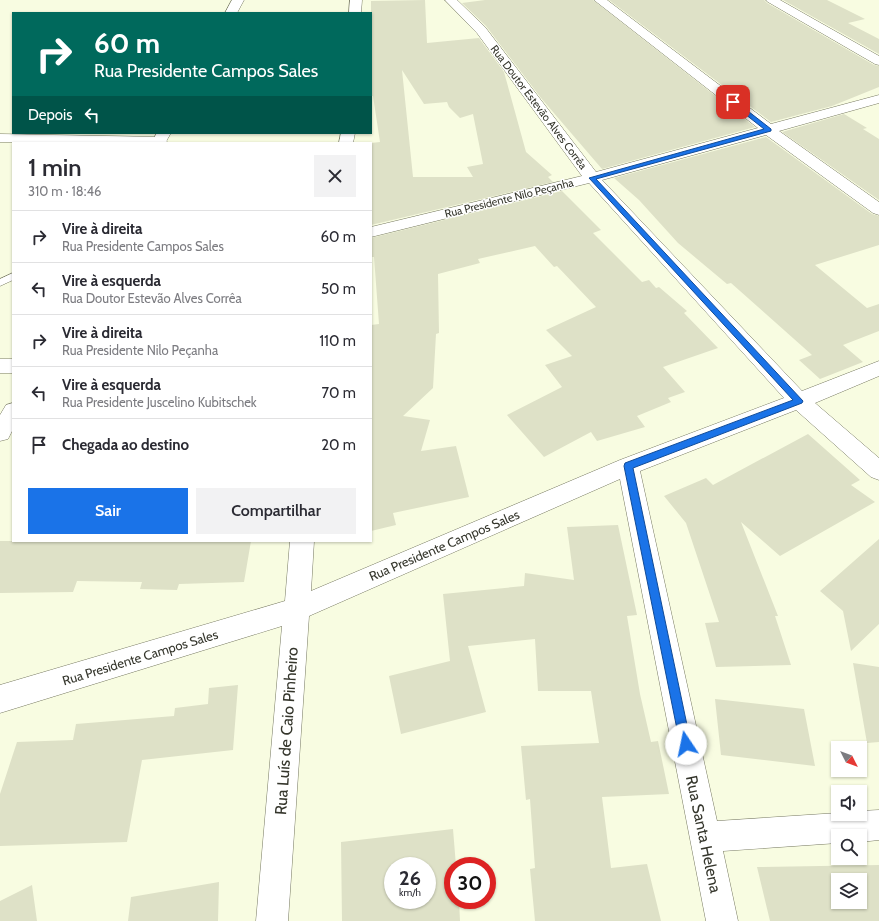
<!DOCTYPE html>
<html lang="pt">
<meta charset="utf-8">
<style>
:root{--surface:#fff;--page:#f2f2f3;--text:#2b2b33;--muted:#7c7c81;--line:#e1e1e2;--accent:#1a73e8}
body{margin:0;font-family:Cabin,sans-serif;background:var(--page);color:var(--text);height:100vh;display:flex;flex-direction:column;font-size:15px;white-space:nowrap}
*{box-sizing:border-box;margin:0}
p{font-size:13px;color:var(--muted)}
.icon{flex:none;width:22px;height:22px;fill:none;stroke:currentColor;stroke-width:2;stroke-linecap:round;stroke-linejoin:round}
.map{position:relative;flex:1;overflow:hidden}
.panel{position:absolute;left:12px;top:142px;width:360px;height:400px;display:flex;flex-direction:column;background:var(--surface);border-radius:0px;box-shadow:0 1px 3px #0004}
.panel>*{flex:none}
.hud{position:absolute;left:12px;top:12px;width:360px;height:122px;border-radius:0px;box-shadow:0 1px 3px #0004;background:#00695c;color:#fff;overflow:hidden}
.needle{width:26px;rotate:132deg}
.buttons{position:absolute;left:831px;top:741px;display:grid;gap:8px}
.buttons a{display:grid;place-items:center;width:36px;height:36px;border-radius:0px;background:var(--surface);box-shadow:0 1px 3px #0004;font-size:20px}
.speed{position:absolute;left:384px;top:857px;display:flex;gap:8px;font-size:20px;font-weight:700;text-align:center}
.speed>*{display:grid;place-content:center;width:52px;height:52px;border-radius:50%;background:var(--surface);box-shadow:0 1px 3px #0004;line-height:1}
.speed small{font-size:10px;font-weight:400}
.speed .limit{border:6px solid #d22;background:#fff;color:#111}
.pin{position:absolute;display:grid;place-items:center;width:34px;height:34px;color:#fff;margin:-17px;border-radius:8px;box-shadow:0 2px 6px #0006}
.me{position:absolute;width:44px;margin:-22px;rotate:349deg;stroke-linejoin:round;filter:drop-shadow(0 0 3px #0008)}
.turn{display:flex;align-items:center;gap:14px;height:84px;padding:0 16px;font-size:18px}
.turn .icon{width:52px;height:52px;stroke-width:2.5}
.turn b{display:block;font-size:28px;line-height:34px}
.then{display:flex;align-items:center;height:38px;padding:0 16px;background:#0003;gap:8px;font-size:15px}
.round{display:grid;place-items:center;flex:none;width:42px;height:42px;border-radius:0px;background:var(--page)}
.head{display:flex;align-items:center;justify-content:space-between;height:68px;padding:0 16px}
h1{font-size:24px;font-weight:600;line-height:30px}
.action{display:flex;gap:8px;margin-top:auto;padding:8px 16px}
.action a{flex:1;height:46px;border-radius:0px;background:var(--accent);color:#fff;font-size:16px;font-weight:600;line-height:46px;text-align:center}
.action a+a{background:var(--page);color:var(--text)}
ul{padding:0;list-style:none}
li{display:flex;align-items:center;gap:12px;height:52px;padding:0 16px;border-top:1px solid var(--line)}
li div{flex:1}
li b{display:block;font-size:15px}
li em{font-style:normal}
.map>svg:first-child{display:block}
.building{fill:#dee1c7;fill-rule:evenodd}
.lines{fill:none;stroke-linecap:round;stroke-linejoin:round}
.lane-casing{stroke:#777962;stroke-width:1}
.street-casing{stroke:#777962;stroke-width:1}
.secondary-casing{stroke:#777962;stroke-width:1}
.lane{fill:#fff;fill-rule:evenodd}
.street{fill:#fff;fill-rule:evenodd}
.secondary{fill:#fff;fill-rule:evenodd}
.route{fill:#1a73e8;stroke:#114b97}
.labels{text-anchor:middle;stroke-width:3;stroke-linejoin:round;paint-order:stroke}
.far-street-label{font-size:11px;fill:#35362c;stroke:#fff}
.street-label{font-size:13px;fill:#35362c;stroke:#fff}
.near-street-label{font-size:16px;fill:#35362c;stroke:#fff}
</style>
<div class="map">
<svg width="879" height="921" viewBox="0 0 879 921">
<rect width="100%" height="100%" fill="#f8fce1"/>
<path class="building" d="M425 0 427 43 479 38 504 72 526 152 552 175 548 177 553 182 371 225V143L380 142 373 96H371V1ZM402 70 424 104 447 102 449 107 460 118 473 114 483 164 467 167 473 177H413Z
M485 0H593L755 127 602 169 541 98 486 26 462 3Z
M609 0H764L767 3 874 65 879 66V87L832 106 771 122Z
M783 0H827L865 19 848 23 879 39V54Z
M844 114 867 128 863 129 879 139V200L782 132Z
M766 137 872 214 879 216V245L815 265 867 308 879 304V331L843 345 863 362 820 379 799 360 812 355 731 283 727 284 678 243 639 200 614 178Z
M562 191 601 230 593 233 642 282 649 280 656 288 659 287 687 311 684 313 718 348 663 367 685 392 668 398 671 402 637 416 645 427 597 441 591 432 544 457 507 415 562 387 545 365 572 356 546 330 596 307 557 266 554 267 535 246 478 259 480 263 438 274 439 333 436 334 433 388 403 416 430 420 421 451 456 446 469 497 393 513 396 525 371 531V325L379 324 374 257H371V238Z
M808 434 860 480 851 485 875 502 780 556 741 522 778 616H775L791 665 716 667 705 623 719 622 686 523 664 496 706 478 713 485Z
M618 525 637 615 627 616 640 694 651 742 658 741 669 794 602 797 611 868 647 864 661 921H535L530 869 535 868 530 799 526 800 521 746 599 743 591 691H538L535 639 468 646 486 712 401 734 389 676 450 661 443 594 524 586 525 573 574 580 567 527Z
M879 539V624L851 651 843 611 820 591Z
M0 541H251L244 582 179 584 177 590 140 589 142 582 77 581 73 592 0 593Z
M853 663 879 667V742L867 743Z
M238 685 233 750 142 760 127 842 0 846V794L17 742 73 740 76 724 174 716 175 708 208 704 209 688Z
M715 699 804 709 815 766 721 755Z
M453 829 456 866H453V900H459L460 921H342L341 842ZM393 866H427V900H393Z
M879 865V921H770L757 867ZM838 880H860V902H838Z
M219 882 218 921H128L131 897Z
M32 885 37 921H0V901Z"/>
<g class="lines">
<defs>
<path id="lane" d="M13 273V280L0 286V279Z"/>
<path id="street" d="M350 0H362L361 13H349Z
M445 0H457L485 27 596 172 758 128 594 0H607L771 124 879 95V103L779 131 879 202V215L873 213 766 135 602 180 802 391 879 361V376L815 403 879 458V480L871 477 796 410 640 471 717 821 838 813V814H860V811L879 810V840L860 842V836H838V843L723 851 738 921H706L620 479 309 616 288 921H256L282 626 0 713V685L285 601 290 541H314L311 591 620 460 784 398 589 183 371 237V227L582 176 477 33Z
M341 133H355L353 143H339Z
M0 134 160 137 165 138 167 141 166 143 0 142Z
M0 359H13V373H0Z"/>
<path id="secondary" d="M232 0H244L237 13H225Z
M766 0H780L879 56V65L875 64 768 2Z
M157 133H171L165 143H151Z
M13 403V429L8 439 0 441V415L6 405Z"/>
</defs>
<use href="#lane" class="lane-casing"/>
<use href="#street" class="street-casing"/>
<use href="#secondary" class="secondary-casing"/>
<use href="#lane" class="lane"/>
<use href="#street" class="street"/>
<use href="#secondary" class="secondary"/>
</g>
<path class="route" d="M731 101H735L771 129V131L596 179 803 401 802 403 633 468 691 744 690 748 686 750 681 748 680 744 624 466 625 463 793 400 589 178 764 129 731 103Z"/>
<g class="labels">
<g class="far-street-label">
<text transform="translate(539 107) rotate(53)" y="4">Rua Doutor Estevão Alves Corrêa</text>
<text transform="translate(509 198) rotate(-14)" y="4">Rua Presidente Nilo Peçanha</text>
</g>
<g class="street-label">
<text transform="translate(444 545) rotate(-23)" y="5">Rua Presidente Campos Sales</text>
<text transform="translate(140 657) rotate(-17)" y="5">Rua Presidente Campos Sales</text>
</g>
<g class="near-street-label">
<text transform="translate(286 731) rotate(-86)" y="6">Rua Luís de Caio Pinheiro</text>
<text transform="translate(704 834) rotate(78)" y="6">Rua Santa Helena</text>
</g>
</g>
</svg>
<div class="buttons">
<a><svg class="needle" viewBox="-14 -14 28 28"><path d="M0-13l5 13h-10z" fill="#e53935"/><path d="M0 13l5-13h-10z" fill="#7c7c81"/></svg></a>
<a><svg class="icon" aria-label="sound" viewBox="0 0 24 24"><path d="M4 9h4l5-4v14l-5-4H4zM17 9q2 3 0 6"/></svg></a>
<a><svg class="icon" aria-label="search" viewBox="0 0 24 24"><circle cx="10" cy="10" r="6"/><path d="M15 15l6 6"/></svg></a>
<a><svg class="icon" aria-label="layers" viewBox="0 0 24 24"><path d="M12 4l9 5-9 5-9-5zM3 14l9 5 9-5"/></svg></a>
</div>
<div class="speed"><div>26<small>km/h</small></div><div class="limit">30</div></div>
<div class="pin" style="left:733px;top:102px;background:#d93025"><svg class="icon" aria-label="arrive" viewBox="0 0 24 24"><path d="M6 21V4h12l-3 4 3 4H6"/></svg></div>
<svg class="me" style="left:686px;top:744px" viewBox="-20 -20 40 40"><circle r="19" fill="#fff"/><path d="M0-13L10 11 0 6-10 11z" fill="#1a73e8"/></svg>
<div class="hud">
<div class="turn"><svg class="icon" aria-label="right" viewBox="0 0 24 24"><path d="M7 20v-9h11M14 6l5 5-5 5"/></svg><div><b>60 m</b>Rua Presidente Campos Sales</div></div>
<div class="then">Depois<svg class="icon" aria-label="left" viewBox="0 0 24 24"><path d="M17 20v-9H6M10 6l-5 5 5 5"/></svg></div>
</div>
<section class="panel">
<div class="head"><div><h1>1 min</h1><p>310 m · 18:46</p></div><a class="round"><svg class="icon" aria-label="close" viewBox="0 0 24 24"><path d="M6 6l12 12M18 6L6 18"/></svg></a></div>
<ul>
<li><svg class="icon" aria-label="right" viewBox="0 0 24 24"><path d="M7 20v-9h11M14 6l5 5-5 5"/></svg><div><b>Vire à direita</b><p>Rua Presidente Campos Sales</p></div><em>60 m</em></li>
<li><svg class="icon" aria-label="left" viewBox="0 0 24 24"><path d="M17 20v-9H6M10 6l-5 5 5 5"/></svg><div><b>Vire à esquerda</b><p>Rua Doutor Estevão Alves Corrêa</p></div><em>50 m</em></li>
<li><svg class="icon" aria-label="right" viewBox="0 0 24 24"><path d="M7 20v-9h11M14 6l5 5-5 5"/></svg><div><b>Vire à direita</b><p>Rua Presidente Nilo Peçanha</p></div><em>110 m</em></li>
<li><svg class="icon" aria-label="left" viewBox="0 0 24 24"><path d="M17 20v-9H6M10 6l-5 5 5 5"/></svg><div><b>Vire à esquerda</b><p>Rua Presidente Juscelino Kubitschek</p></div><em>70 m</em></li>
<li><svg class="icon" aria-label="arrive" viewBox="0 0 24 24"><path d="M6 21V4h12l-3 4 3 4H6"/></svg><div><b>Chegada ao destino</b></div><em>20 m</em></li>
</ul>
<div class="action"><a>Sair</a><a>Compartilhar</a></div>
</section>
</div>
